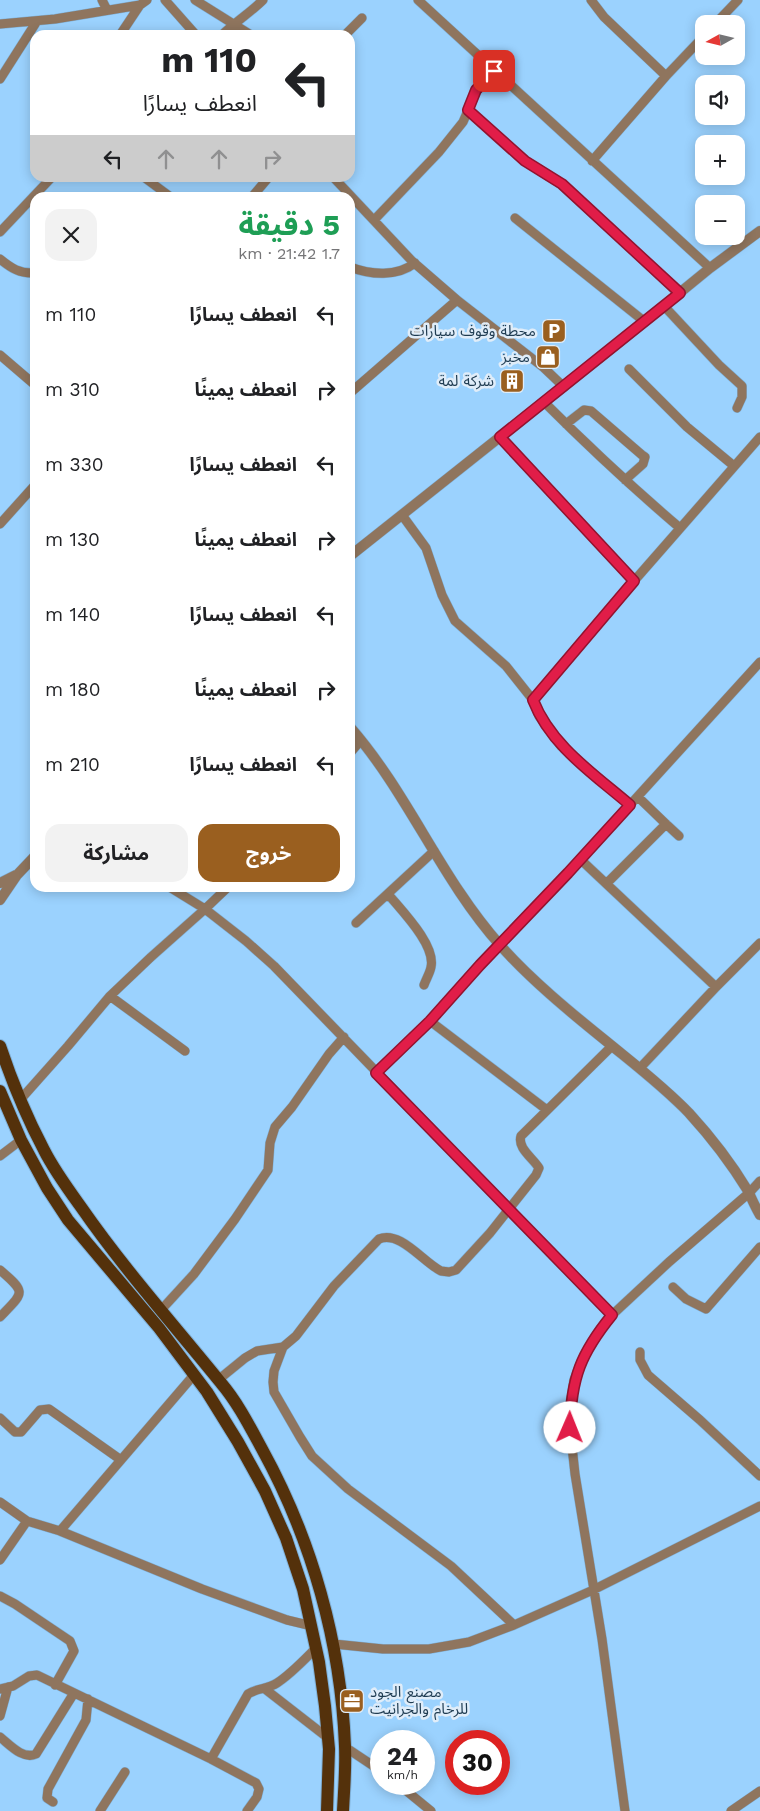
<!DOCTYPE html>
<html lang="ar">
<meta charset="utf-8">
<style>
:root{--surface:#fff;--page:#f2f2f2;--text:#202124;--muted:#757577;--accent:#9a5f1f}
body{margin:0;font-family:"Work Sans","Noto Sans Arabic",sans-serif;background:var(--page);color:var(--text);direction:rtl;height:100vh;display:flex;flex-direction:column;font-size:19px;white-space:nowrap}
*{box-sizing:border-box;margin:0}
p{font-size:16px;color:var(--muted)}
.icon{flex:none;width:28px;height:28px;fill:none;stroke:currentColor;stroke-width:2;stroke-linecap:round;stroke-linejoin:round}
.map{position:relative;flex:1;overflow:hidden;direction:ltr}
.panel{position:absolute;left:30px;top:192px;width:325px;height:700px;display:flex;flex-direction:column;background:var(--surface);border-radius:15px;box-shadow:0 2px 12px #0003;direction:rtl}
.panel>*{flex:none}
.banner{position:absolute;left:30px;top:30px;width:325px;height:152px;border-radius:15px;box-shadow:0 2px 12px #0003;direction:rtl;background:#fff;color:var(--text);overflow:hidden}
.needle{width:32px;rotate:262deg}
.tools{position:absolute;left:695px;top:15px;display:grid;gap:10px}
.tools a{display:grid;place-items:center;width:50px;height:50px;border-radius:10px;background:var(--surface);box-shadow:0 2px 12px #0003;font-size:25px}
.speed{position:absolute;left:370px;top:1730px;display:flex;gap:10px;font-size:25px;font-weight:700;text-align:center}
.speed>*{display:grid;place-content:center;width:65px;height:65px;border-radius:50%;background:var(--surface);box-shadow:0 2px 12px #0003;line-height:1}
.speed small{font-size:12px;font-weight:400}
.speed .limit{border:8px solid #d22;background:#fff;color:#111}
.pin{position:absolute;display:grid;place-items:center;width:42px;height:42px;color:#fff;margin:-21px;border-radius:10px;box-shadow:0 2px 8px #0006}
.me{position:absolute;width:55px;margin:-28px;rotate:1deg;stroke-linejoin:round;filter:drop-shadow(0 0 4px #0008)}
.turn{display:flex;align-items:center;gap:18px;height:105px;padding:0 15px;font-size:22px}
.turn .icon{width:65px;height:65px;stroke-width:2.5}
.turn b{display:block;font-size:35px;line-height:42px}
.lanes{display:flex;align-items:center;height:48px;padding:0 15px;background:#0003;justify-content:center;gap:25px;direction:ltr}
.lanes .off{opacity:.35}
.round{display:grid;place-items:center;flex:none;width:52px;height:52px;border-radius:15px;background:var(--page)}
.overview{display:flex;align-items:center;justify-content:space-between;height:85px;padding:0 15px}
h1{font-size:30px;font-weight:700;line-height:38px;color:#1e9e55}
.action{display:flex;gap:10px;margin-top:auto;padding:10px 15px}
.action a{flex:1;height:58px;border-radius:15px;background:var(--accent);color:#fff;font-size:20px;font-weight:700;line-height:58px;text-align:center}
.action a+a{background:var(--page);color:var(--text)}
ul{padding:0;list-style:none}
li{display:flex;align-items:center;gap:15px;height:75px;padding:0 15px}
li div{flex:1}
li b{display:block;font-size:19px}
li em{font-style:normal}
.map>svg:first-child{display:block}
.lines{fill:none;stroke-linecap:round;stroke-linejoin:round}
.minor-casing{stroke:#80b1d8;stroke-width:10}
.tertiary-casing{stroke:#80b1d8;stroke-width:11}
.primary-casing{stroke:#80b1d8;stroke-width:14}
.minor{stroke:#8f755e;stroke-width:9}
.tertiary{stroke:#8f755e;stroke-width:10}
.primary{stroke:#54310b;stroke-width:12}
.route-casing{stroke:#92132f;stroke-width:12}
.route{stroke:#e11d48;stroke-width:9}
.labels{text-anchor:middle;stroke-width:5;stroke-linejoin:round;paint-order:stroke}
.poi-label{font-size:15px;fill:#1f3c52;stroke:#e0edf9;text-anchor:end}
</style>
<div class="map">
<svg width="760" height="1811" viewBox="0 0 760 1811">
<rect width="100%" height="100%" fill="#9bd2fe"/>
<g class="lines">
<defs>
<path id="minor" d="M102 0 107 10
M165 0 196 35
M195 0 251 35
M418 0 710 268
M591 0 604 17 666 76
M0 24 55 19 140 5 147 0
M715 24 738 0
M120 35 140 5
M222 35C235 22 250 13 263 0
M345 35 362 18
M0 79 37 21
M468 110 525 161 562 185 680 293
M592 161 666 76 704 36
M145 178 172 198
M334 178 412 261 457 300 543 367 564 387
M251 198 268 178
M515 218 645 322
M375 219 439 152 463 122 477 90 494 71
M0 232 51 178
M0 259C11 268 20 274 35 273
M350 267C371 275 397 277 415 263
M664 306 719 365 742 386V397L737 408
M0 355 35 385
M629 369 687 427 734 466
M350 393 457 300
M544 402C588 446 633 488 680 528
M566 424 584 410 591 411 642 455 645 457 643 464 625 480
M500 437 634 581
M402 515 426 548 442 595 455 621 506 666 533 700 539 716 561 746 630 805
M0 524 35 485
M533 700 634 581 760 437
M350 753 361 740
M666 824 679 836
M580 859 716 987
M607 883 666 824 638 797
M171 888 205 909 246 941 274 966 612 1315
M388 894C401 910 436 945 431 967 430 973 426 979 424 985
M356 923 434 851
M110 996 185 1051
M430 1021 547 1110
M640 1068 716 987 760 943
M377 1073 430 1021 499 944 568 873 760 662
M20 1100 68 1046 110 996 151 957 205 909 227 888
M0 1156 21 1140
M0 1270C27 1293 24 1292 0 1317
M673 1287 686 1299 706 1309 760 1247
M161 1310 194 1274 235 1219 268 1170 270 1143 275 1127 292 1107 329 1054 344 1037
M283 1347 274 1371 273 1382 274 1392 300 1437 312 1456 348 1489 451 1566 514 1625
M640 1352V1360L648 1375 700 1420 760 1476
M218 1380 245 1358 257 1351 283 1347 296 1336 334 1286 379 1239C400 1230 423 1262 441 1271L449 1272 456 1270 490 1233 536 1175 539 1168C533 1158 517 1148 521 1136L612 1046
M0 1418 15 1432H21L40 1410 49 1409 121 1460
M0 1502 27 1521 60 1531 202 1589 287 1620 312 1626
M60 1531 193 1376
M0 1560 27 1521
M0 1596 15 1604 70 1641 74 1651 55 1685
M334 1644 383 1649H429L469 1642 514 1625 593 1590 760 1506
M0 1689 13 1686 29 1676 37 1675 211 1759 256 1783 259 1789 257 1797 247 1811
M265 1689 328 1738
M0 1716 8 1687
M0 1737C10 1745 23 1760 36 1754L74 1693
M345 1747 381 1771
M211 1759 248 1694C257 1688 268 1689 277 1683 291 1674 304 1660 316 1648
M398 1784 431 1811
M53 1802 47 1798 48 1789 86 1720 88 1699
M100 1811 125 1772
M625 1811 602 1639 575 1474 570 1428V1404L574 1380 583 1358 598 1332 612 1315 669 1262 749 1193 760 1181
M731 1811 760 1791"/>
<path id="tertiary" d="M350 556 617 344 710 268 760 231
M350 727C408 793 441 879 500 945 530 979 570 1012 606 1041 634 1064 663 1086 689 1113 711 1137 731 1163 748 1191 752 1199 755 1207 760 1215
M0 883 16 875
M0 900 17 875 35 856"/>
<path id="primary" d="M0 1046C12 1082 26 1116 44 1150 54 1170 68 1189 81 1207 124 1269 174 1325 221 1383 238 1403 250 1427 262 1449 312 1540 341 1643 345 1746 346 1768 344 1790 343 1811
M0 1091 21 1140 47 1188 68 1220 159 1328 207 1392 238 1442 265 1491 286 1538 303 1589 319 1662 325 1706 329 1749 327 1811"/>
</defs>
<use href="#minor" class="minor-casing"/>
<use href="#tertiary" class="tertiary-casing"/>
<use href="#primary" class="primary-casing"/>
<use href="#minor" class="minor"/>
<use href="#tertiary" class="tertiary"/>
<use href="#primary" class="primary"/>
</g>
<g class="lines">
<defs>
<path id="route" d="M494 71 476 90 468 110 525 161 562 184 680 293 500 437 634 581 533 700C551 746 594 774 630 805L568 873 480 965 430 1021 376 1073 612 1315C581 1353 571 1378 570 1428"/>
</defs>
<use href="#route" class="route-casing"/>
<use href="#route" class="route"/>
</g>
<defs>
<symbol id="parking-square" viewBox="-11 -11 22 22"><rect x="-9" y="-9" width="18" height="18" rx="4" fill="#9a5f1f" stroke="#e0edf9"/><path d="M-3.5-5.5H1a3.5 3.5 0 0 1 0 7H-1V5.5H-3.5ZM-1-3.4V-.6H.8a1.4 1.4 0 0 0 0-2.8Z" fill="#fff"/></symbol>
<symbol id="shop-square" viewBox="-11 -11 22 22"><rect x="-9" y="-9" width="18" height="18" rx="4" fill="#9a5f1f" stroke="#e0edf9"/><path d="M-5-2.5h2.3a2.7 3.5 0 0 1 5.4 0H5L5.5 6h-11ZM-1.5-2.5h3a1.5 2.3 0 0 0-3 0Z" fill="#fff"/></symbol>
<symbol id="building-square" viewBox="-11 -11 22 22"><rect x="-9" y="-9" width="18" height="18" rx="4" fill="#9a5f1f" stroke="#e0edf9"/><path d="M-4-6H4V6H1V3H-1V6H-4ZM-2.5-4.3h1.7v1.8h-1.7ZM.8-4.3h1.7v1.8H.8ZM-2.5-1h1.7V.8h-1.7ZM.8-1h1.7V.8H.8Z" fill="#fff"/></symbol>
<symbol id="office-square" viewBox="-11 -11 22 22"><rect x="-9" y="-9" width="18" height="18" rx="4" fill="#9a5f1f" stroke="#e0edf9"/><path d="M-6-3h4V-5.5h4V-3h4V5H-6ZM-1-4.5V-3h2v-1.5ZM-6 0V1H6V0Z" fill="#fff"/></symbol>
</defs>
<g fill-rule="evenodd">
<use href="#parking-square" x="540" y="317" width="28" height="28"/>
<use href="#shop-square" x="534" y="343" width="28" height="28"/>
<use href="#building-square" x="498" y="367" width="28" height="28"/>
<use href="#office-square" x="338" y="1687" width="28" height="28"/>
</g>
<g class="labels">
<g class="poi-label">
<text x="536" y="336">محطة وقوف سيارات</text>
<text x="530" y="362">مخبز</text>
<text x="494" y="386">شركة لمة</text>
<text x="370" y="1697" text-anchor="start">مصنع الجود<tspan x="370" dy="17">للرخام والجرانيت</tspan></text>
</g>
</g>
</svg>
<div class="tools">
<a><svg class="needle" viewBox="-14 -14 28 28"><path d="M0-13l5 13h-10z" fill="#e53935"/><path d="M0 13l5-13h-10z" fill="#757577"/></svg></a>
<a><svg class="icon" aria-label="sound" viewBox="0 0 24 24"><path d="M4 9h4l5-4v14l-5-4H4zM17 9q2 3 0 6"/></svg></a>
<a>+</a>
<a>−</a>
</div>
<div class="speed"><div>24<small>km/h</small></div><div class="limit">30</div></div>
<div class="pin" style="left:494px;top:71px;background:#d93025"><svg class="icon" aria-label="arrive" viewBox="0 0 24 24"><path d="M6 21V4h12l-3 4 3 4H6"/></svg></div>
<svg class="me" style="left:570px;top:1428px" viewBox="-20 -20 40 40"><circle r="19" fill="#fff"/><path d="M0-13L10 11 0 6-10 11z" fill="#e11d48"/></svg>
<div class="banner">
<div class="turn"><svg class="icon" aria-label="left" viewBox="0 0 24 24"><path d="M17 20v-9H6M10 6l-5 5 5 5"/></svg><div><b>110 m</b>انعطف يسارًا</div></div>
<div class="lanes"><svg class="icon" aria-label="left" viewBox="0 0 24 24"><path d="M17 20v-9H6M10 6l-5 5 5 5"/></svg><svg class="icon off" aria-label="ahead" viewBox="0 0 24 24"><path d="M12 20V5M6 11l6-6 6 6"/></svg><svg class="icon off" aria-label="ahead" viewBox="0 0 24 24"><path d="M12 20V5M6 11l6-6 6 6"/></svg><svg class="icon off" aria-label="right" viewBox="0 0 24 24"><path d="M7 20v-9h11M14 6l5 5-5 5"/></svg></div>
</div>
<section class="panel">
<div class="overview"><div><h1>5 دقيقة</h1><p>1.7 km · 21:42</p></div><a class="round"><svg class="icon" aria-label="close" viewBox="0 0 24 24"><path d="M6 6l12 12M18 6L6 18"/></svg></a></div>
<ul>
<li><svg class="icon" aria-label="left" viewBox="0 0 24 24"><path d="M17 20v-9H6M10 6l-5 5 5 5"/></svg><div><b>انعطف يسارًا</b></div><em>110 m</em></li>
<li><svg class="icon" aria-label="right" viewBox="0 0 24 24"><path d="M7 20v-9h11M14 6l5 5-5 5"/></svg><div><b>انعطف يمينًا</b></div><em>310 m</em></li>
<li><svg class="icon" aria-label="left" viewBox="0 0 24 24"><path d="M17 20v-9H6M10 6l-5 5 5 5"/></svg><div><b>انعطف يسارًا</b></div><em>330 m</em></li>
<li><svg class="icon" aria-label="right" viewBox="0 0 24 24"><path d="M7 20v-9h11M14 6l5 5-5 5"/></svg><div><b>انعطف يمينًا</b></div><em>130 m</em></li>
<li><svg class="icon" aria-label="left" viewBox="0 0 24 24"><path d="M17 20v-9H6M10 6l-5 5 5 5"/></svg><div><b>انعطف يسارًا</b></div><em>140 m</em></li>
<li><svg class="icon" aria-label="right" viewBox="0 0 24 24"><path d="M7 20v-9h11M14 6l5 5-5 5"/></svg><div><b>انعطف يمينًا</b></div><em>180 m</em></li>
<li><svg class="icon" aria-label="left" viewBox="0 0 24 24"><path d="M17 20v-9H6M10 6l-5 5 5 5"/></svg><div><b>انعطف يسارًا</b></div><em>210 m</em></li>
</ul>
<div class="action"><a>خروج</a><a>مشاركة</a></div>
</section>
</div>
